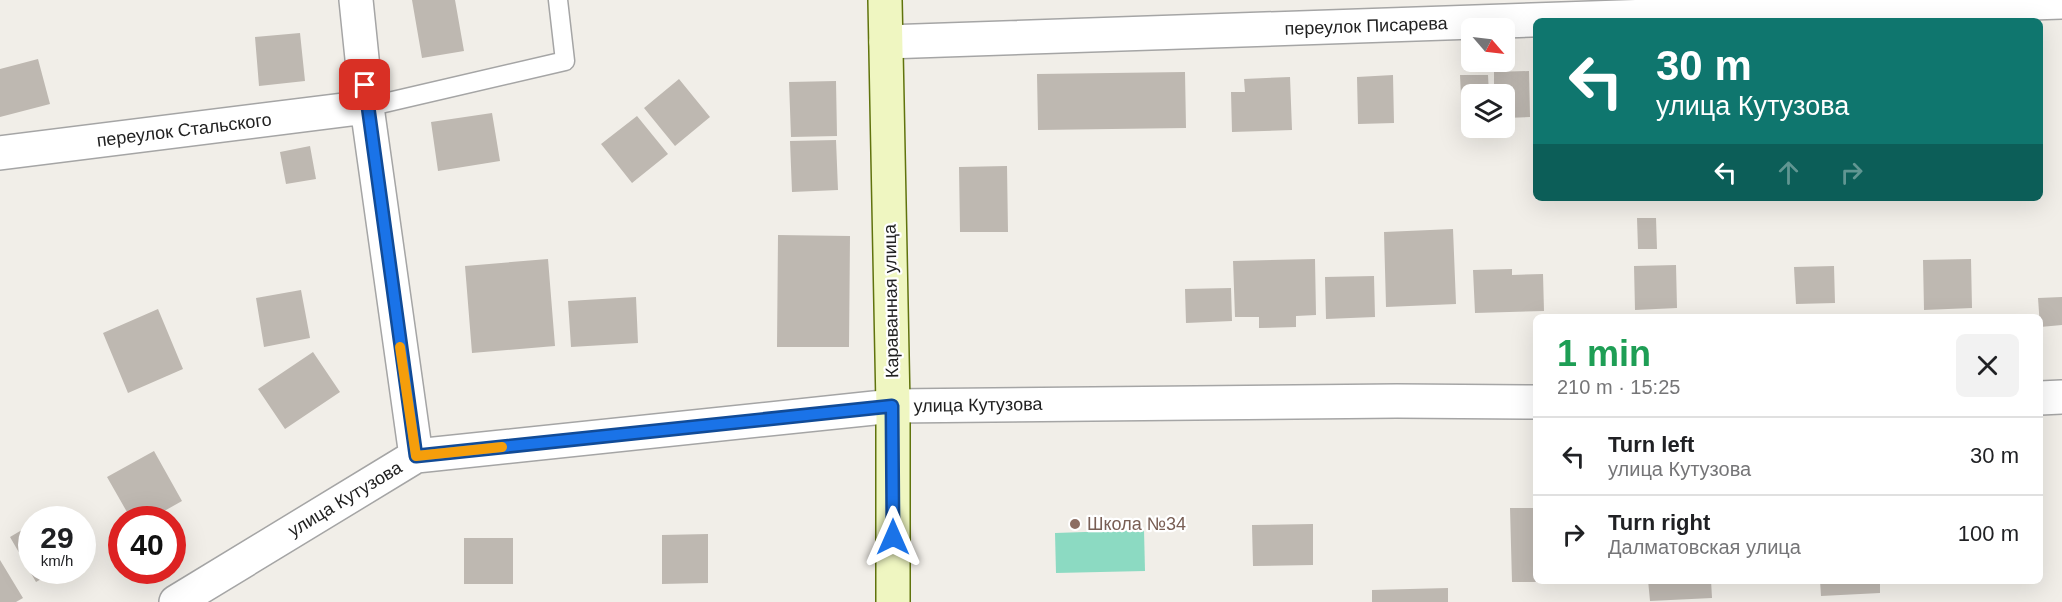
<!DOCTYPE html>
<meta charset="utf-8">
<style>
:root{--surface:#fff;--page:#f2f2f2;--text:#202124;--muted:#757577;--line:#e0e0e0}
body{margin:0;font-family:Arial,sans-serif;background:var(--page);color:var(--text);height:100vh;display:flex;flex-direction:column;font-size:22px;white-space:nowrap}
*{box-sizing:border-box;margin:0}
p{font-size:20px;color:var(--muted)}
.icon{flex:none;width:33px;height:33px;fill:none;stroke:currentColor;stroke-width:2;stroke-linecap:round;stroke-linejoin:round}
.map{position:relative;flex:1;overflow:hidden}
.side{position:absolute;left:1533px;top:314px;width:510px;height:270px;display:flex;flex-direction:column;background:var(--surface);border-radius:9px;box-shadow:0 6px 24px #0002}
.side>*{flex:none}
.hud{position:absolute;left:1533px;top:18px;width:510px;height:183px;border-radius:9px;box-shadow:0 6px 24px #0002;background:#0f766e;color:#fff;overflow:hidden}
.needle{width:39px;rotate:118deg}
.fabs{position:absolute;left:1461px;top:18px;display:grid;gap:12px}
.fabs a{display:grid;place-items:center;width:54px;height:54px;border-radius:9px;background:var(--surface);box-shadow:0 6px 24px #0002;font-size:30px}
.speed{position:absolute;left:18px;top:506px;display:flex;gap:12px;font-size:30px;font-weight:700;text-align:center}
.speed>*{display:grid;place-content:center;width:78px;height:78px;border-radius:50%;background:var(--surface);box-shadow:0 6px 24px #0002;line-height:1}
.speed small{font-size:15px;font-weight:400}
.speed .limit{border:9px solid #d22;background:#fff;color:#111}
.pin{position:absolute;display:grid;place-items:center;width:51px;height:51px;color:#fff;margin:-26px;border-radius:12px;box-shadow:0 3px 9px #0006}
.me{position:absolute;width:66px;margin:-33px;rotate:0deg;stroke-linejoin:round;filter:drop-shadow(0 0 4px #0008)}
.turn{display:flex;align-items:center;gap:21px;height:126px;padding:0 24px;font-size:27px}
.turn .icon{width:78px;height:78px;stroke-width:2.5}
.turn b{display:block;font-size:42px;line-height:51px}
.lanes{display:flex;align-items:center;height:57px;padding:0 24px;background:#0003;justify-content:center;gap:30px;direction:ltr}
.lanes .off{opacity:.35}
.round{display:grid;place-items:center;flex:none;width:63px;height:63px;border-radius:9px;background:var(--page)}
.overview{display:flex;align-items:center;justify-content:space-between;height:102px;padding:0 24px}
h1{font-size:36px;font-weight:800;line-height:45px;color:#1e9e55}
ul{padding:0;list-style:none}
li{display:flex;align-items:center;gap:18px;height:78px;padding:0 24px;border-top:2px solid var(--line)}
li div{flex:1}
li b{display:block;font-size:22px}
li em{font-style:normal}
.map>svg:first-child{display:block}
.pitch{fill:#8cdac2}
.building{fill:#beb8b1}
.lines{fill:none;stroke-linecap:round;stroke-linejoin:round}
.lane-casing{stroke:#a5a5a5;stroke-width:21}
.street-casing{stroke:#a5a5a5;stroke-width:36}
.secondary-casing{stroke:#60730d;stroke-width:36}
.lane{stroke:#fff;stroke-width:18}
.street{stroke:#fff;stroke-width:33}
.secondary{stroke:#eff6c1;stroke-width:33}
.route-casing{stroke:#114b97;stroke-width:15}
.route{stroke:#1a73e8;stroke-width:10}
.slow{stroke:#f59e0b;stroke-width:10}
.education-dot{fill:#8d6e63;stroke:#fff;stroke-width:2}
.labels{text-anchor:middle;stroke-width:4.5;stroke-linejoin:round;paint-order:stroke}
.street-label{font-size:18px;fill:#212121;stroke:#fff}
.education-label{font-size:18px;fill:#785e54;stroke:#fff;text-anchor:start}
</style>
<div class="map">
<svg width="2062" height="602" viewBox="0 0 2062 602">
<rect width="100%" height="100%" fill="#f1eee8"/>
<path class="pitch" d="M1144 530 1145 571 1056 573 1055 533Z"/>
<path class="building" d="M412 0H455L464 51 422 58Z
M300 33 305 81 259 86 255 37Z
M38 59 50 104 0 117V69Z
M1529 71 1530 117 1504 118V94H1494V72Z
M1185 72 1186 128 1038 130 1037 74Z
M1393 75 1394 123 1358 124 1357 77Z
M1460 75H1488L1489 94H1472V117H1462Z
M1290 77 1292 130 1232 132 1231 92H1245L1244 79Z
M679 79 710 117 675 146 644 108Z
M836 81 837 136 791 137 789 82Z
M492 113 500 161 438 171 431 122Z
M637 116 668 154 632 183 601 144Z
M836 140 838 190 792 192 790 141Z
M310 146 316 179 286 184 280 152Z
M1007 166 1008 232H960L959 167Z
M1637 218H1656L1657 249H1638Z
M1453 229 1456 304 1386 307 1384 232Z
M778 235 850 236 849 347H777Z
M548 259 555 346 472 353 465 266Z
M1315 259 1316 315 1296 316V327L1259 328V317H1235L1233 261Z
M1971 259 1972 308 1924 310 1923 260Z
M1676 265 1677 308 1635 310 1634 266Z
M1834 266 1835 303 1796 304 1794 267Z
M1512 269V275L1543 274 1544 311 1475 313 1473 270Z
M1374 276 1375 317 1326 319 1325 277Z
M1231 288 1232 321 1186 323 1185 289Z
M301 290 310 338 264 347 256 298Z
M636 297 638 343 571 347 568 301Z
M2062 297V325L2040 327 2038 298Z
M158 309 183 369 128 393 103 333Z
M313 352 340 392 285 429 258 389Z
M154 451 182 501 150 519H131L107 477Z
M59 508 65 519H40Z
M1510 508H1536V582H1512Z
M32 524V570H57L36 582 10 537Z
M1313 524V565L1253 566 1252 525Z
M708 534V583L662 584V535Z
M464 538H513V584H464Z
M0 560 23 598 16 602H0Z
M1648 580H1711L1712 598 1650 601Z
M1820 580H1880V593L1821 596Z
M1448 588V602H1372V590Z"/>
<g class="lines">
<defs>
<path id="lane" d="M367 107 565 61 558 0"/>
<path id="street" d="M356 0 367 107 416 456
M886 42 2062 2
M0 153 367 107
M2040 398 2062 397
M176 602 416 456 893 406 1397 401 1536 402"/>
<path id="secondary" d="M885 0 893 406V602"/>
</defs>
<use href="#lane" class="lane-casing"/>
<use href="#street" class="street-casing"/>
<use href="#secondary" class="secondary-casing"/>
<use href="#lane" class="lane"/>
<use href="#street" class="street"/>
<use href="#secondary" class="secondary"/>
</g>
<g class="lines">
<defs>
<path id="route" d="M365 85 416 456 892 406 893 537"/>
</defs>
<use href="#route" class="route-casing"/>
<use href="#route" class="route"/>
<path class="slow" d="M400 347 416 456 502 447"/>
</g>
<circle class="education-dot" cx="1075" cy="524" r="6"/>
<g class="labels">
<g class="street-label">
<text transform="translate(1366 26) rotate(-2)" y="6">переулок Писарева</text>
<text transform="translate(184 130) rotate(-7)" y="6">переулок Стальского</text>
<text transform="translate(891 301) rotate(-91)" y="6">Караванная улица</text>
<text transform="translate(978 405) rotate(-1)" y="6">улица Кутузова</text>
<text transform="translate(345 499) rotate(-31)" y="6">улица Кутузова</text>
</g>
<g class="education-label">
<text x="1087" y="530">Школа №34</text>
</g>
</g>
</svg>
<div class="fabs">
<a><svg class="needle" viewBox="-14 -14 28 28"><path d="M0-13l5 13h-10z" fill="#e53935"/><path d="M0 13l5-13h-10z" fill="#757577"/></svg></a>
<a><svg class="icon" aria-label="layers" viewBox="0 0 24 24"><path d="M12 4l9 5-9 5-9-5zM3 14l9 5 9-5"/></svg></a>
</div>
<div class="speed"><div>29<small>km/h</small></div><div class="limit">40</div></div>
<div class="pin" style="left:365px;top:85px;background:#d93025"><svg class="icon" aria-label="arrive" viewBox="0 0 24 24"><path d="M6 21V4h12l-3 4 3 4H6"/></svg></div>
<svg class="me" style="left:893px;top:537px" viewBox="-20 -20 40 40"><path d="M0-17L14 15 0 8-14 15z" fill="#1a73e8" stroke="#fff" stroke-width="4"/></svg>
<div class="hud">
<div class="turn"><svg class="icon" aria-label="left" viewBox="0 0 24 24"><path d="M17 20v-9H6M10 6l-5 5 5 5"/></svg><div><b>30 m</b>улица Кутузова</div></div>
<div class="lanes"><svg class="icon" aria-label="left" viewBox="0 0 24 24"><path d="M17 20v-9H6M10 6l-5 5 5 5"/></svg><svg class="icon off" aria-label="ahead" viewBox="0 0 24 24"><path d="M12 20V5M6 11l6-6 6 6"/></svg><svg class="icon off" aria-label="right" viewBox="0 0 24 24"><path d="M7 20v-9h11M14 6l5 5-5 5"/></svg></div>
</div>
<section class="side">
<div class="overview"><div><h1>1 min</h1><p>210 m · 15:25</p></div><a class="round"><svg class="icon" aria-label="close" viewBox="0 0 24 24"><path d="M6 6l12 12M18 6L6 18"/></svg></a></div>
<ul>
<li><svg class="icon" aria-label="left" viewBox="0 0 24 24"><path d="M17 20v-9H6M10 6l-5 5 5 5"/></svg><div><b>Turn left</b><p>улица Кутузова</p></div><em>30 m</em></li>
<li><svg class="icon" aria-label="right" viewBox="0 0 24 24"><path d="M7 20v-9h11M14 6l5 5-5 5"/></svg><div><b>Turn right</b><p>Далматовская улица</p></div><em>100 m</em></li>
</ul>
</section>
</div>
